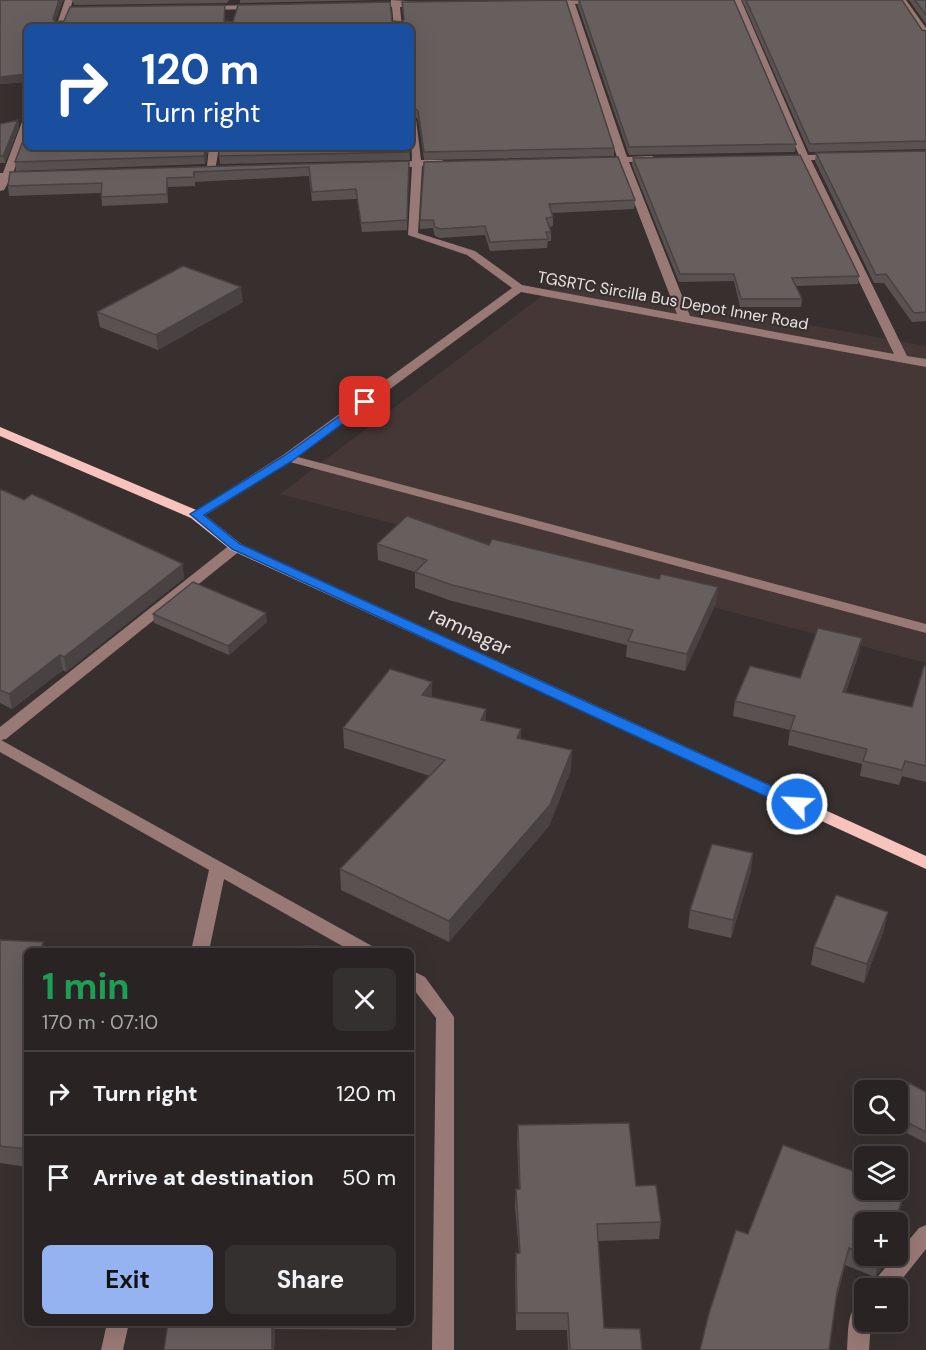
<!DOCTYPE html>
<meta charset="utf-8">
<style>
:root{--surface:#292423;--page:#353030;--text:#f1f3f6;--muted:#a5a4a6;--line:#454141;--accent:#95b2f1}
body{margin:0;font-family:"DM Sans",sans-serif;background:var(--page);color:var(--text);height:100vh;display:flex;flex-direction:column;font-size:22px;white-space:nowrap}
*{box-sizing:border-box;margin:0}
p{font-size:20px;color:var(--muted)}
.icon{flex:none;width:33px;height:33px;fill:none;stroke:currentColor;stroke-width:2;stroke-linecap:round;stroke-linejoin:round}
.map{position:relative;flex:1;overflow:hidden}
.details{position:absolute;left:24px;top:948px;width:390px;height:378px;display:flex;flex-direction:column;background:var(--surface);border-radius:9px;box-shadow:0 6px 24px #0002,0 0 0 2px var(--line)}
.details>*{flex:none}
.hud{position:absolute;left:24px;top:24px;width:390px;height:126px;border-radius:9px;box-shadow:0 6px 24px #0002,0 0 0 2px var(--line);background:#1a4fa0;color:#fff;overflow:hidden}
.fabs{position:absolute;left:854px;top:1080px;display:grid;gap:12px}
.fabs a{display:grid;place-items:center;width:54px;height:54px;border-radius:9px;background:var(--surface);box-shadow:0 6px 24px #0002,0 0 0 2px var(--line);font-size:30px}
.pin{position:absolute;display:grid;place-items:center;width:51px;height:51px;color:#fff;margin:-26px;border-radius:12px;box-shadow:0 3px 9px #0006}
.me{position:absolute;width:66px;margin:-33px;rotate:295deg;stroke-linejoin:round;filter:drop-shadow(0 0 4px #0008)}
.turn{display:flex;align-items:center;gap:21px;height:126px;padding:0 18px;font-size:27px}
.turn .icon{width:78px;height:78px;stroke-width:2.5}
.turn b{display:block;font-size:42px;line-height:51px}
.round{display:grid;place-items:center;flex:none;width:63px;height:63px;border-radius:9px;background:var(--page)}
.headline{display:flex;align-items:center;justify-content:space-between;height:102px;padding:0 18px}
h1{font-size:36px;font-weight:700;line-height:45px;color:#1e9e55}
.button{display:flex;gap:12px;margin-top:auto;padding:12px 18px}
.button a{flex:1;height:69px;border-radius:9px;background:var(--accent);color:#111;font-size:24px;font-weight:700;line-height:69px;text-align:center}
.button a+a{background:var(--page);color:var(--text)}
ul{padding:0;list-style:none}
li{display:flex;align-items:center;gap:18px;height:84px;padding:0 18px;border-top:2px solid var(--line)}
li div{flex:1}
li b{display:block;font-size:22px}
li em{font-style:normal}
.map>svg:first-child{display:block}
.built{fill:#453736}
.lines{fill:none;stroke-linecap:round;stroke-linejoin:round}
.minor{fill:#997975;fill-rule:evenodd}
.major{fill:#f8c3bd;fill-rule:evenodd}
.wall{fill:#595251}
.shaded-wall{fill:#484242}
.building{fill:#675f5e;stroke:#484242;stroke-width:1.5}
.route{fill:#1a73e8;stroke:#114b97;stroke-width:1.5}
.labels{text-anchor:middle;stroke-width:4.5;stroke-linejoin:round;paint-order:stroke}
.far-street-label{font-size:16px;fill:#e7e2e1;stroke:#37302f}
.street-label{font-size:20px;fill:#e7e2e1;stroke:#37302f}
</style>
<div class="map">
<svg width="926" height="1350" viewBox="0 0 926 1350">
<rect width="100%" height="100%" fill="#37302f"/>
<path class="built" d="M563 280 926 346V663L280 494Z"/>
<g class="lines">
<path class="minor" d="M65 0H73L64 27H56Z
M391 0 422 2 426 4 422 6 400 7 402 27H394L392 7H371L367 5 371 3 391 2Z
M546 0 603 1 599 3 575 4 627 157 652 156 657 159 652 162H629L690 316 894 354 801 161H781L776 158 781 155H799L733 0H741L808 155 835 154 840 157 835 160H811L907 356 926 359V367L521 292 298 457 926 624V633L290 462 201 518H191L189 515 283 455 512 288 467 255 408 235 412 167H391L386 164 391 161H412L411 116 416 119 421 160H442L447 163 442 166H422L418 233 475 251 522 285 677 314 619 163H598L593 160 598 157H617L567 4H548L544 2Z
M898 0H906L926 28V37L923 36Z
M260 5V9H257L206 10 202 8 206 6Z
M27 119V135L13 173 29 172 34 175 29 178 10 179 4 190 0 191V173H3L22 122Z
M209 147H219L215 171H191V167L207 166Z
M236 543 241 544 243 547 241 550 6 739 1 740 372 946 375 951H351L224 879 209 951H191L209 870 0 752V727L231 544Z
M411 970 425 977 454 1017V1350H432L436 1018 411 986Z
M926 1225V1249L895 1288H872L874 1281 919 1228Z
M864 1301V1322H871L869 1350H847C849 1333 845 1308 864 1301Z
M107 1323H129L123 1350H101Z"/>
<path class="major" d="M0 427 201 512 241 544 926 856V869L231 550 191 518 0 436Z"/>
</g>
<path class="wall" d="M0 0H65L62 2 55 22 225 12V21L233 22H402L404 20 402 2 614 148V156L424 160 418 119 411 114V27H27V82L0 84Z
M70 0H229L227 3 74 5 73 1Z
M240 0H378L240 3Z
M578 0 796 144 795 152 629 155 578 6Z
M742 0H902L922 30 926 31V149L809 152Z
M909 0H926V24Z
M18 120 19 127 5 163H0V124Z
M209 147 205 164 16 171 15 162Z
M409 147 410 160 220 164 219 156Z
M926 151V321L912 322 884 283H874L815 161 816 153Z
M618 157 635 200 634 209 552 213 553 217V226L549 227 551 232V241H548L547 248 490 251 485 235 440 238 435 236 433 228 420 229V220Z
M633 158 859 276 858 284 796 286 802 299 801 307H740L734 281 679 282 632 165Z
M409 161 407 230 362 232 357 199 312 201 309 176 195 182V186L168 187V203L102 206 101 193 9 196 8 186 10 172Z
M243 302 158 350 100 327 97 312Z
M0 489 184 578 66 672 63 670 12 709 0 703Z
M377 544 489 545 659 579 718 587 716 603 685 671 626 657 627 645 452 601 415 588V572L378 560Z
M153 614 267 622 229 655 154 623Z
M859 653 846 692 912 707 926 666V782L902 776 899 785 860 776 862 764 788 745 790 730 733 716 735 701 800 678Z
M432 682V698L486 721 521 729V739L571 770 549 826 449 942 341 890 340 869 430 776 344 748 343 728Z
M751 871 731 938 688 928 690 910Z
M884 930 864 983 811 965 814 947Z
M0 940 27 951V1167L0 1163Z
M926 1092V1143L889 1124H897V1102Z
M518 1125 636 1186 661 1222 659 1239 598 1241 604 1328 642 1350H568L567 1330H516L515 1270 516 1253H519L515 1207 516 1189H519L517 1142Z
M905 1190 901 1207 864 1222V1256H886L881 1269 875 1277 845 1265 837 1297 748 1234Z
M168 1323H396V1330L275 1329 274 1350H164Z"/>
<path class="shaded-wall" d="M59 0H65L62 2 54 26 53 19Z
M27 74V82L0 84V77Z
M18 120 19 127 5 163 3 156Z
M206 147H209L205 164 204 156Z
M167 178 168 187V203L167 194Z
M241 287 243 302 158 350 156 335Z
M183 564 184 578 66 672 64 657Z
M718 587 716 603 685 671 687 654Z
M266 613 267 622 229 655 228 646Z
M862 638 859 653 841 707 843 692Z
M60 655 63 670 12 709 9 694Z
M432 682V702L422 695Z
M486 709V729L481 720Z
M521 729V749L517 738Z
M572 750 571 770 549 826 449 942V921Z
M753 853 751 871 731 938 733 920Z
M888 912 884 930 864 983 867 964Z
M43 942 45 951H40Z
M905 1190 896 1222H895Z
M883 1256H886L881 1269 875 1277 879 1260Z
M272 1323H274L275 1329 274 1350H272Z"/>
<path class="building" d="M0 0H59L53 19 55 22 64 21 70 7 225 5 224 21 233 22 238 5 390 2 392 21 402 22 404 19 402 2 566 0 614 148 424 152 418 111 411 106V27H27V74L0 77Z
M579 0H734L796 144 629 147Z
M746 0H902L922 30 926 31V141L810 144Z
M915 0H926V15Z
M18 120 3 156H0V124Z
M27 130V147H206L204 156 15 162Z
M219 147H409L410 152 219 156Z
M926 151V312L914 313 886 274 876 275 816 153Z
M800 155 859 276 792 278 802 299H741L734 274H680L633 158Z
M618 157 635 200 549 204 553 217 546 218 551 232H546L548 239 490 242 485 226 440 229 435 227 433 220H420L424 162Z
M409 161 407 220 361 223 356 189 312 192 309 167 194 172V177L167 178V194L101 197 102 183 8 186 10 172Z
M183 266 241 287 156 335 97 312Z
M0 489 24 500 32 494 183 564 64 657 60 655 9 694 0 690Z
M407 516 489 545 492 539 659 579 661 574 718 587 687 654 628 641 633 630 452 585 415 572 427 560 377 544Z
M193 582 266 613 228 646 153 614Z
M818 628 862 638 843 692 912 707 924 666H926V766L905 761 902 770 863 761 867 749 790 730 795 716 735 701 750 666 800 678Z
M390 669 432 682 422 695 486 709 481 720 521 729 517 738 572 750 550 805 449 921 340 869 445 760 343 728Z
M712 844 753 853 733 920 690 910Z
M836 895 888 912 867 964 814 947Z
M0 940 43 942 40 951H27V990L25 996H27V1149L0 1146Z
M318 946V951H224V949Z
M909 1083 926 1092V1132L897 1117V1102Z
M629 1123 636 1186 656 1185 661 1222 597 1224 604 1328 640 1329 642 1350H570L568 1313H517L516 1253H520L516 1189H520L518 1125Z
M783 1145 864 1175V1190H897V1187L905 1190 895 1222H864V1254L849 1248 837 1292 829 1350H700L709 1313 736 1230 748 1234Z
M869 1256H883L879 1260Z
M168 1323H272V1350H164Z"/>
<path class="route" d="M365 398 371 402 369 404 292 461 204 515 240 544 802 800 804 804 802 808H791L232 549 190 514 284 456Z"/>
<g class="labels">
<g class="far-street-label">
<text transform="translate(673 300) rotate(10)" y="6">TGSRTC Sircilla Bus Depot Inner Road</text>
</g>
<g class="street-label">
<text transform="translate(470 631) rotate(25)" y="7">ramnagar</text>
</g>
</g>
</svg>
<div class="fabs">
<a><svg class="icon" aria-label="search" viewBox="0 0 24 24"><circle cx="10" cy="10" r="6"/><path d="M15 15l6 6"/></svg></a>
<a><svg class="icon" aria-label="layers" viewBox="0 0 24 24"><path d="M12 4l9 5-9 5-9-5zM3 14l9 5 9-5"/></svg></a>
<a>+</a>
<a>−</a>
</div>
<div class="pin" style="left:365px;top:402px;background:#d93025"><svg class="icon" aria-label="arrive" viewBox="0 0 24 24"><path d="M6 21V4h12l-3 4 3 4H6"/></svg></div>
<svg class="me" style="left:797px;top:804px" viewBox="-20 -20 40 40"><circle r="17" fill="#1a73e8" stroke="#fff" stroke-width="3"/><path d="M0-11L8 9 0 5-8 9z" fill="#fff"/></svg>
<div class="hud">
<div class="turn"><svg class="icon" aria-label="right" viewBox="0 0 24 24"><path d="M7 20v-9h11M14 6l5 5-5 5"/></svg><div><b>120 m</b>Turn right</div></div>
</div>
<section class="details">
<div class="headline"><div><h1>1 min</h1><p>170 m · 07:10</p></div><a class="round"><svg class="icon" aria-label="close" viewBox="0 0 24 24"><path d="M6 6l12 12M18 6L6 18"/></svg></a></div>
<ul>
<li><svg class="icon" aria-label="right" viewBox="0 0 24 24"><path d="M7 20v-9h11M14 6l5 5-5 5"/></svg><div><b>Turn right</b></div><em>120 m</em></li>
<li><svg class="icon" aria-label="arrive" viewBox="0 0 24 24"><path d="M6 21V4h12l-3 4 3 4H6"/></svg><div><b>Arrive at destination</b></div><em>50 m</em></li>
</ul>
<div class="button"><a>Exit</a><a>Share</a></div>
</section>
</div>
